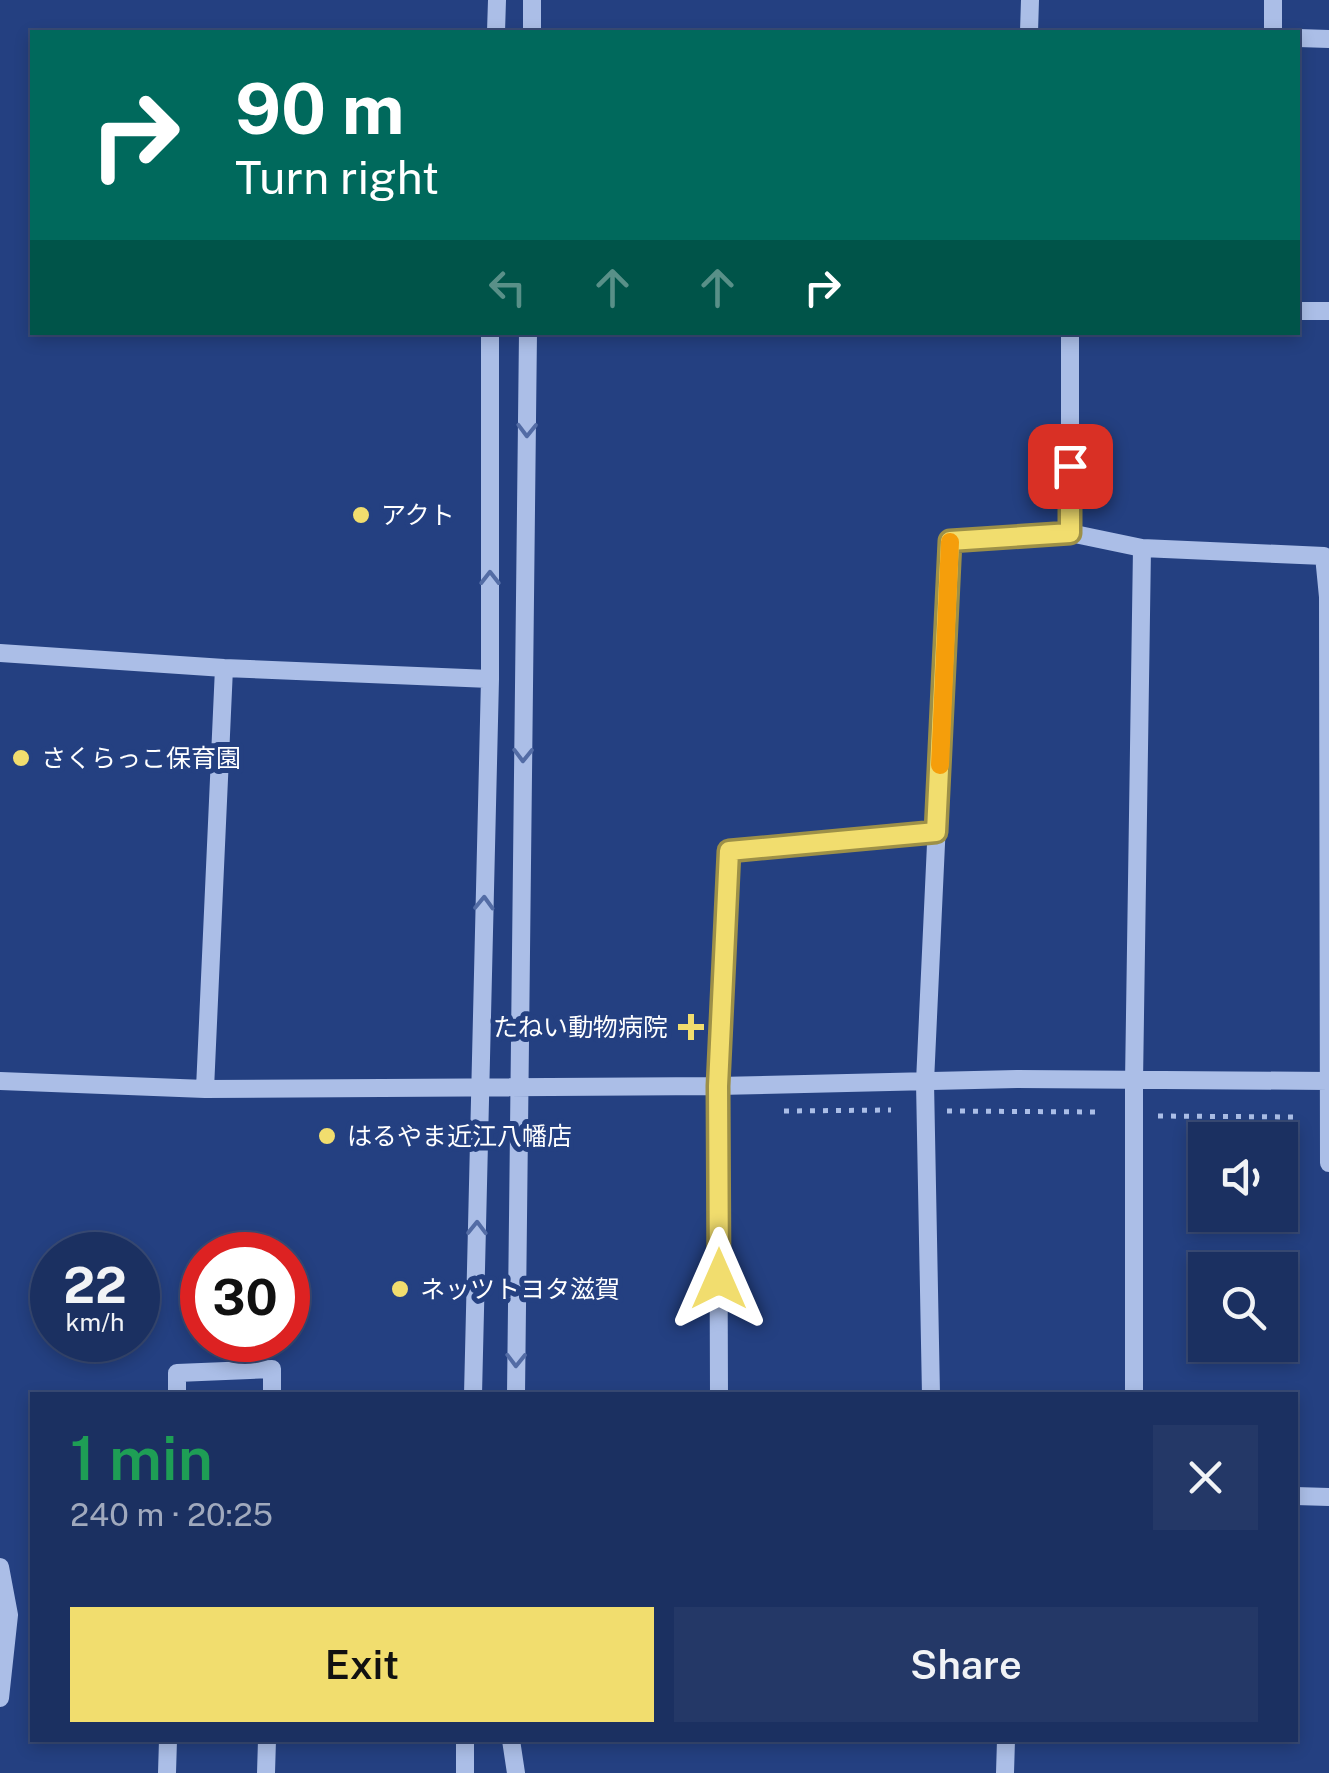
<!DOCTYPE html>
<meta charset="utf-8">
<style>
:root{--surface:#1b3061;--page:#243867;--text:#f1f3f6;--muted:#a0a9bd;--line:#394b76;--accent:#f1dd6e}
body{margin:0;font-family:"Public Sans","Noto Sans JP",sans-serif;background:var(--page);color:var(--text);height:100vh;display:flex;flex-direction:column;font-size:38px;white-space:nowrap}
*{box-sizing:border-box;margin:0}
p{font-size:32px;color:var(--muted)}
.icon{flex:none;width:55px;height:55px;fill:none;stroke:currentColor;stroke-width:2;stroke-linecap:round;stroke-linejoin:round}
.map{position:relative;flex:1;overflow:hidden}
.panel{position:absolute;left:30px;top:1392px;width:1268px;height:350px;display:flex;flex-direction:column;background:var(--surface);border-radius:0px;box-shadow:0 5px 15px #0003,0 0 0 2px var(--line)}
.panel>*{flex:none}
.banner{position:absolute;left:30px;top:30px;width:1270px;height:305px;border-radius:0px;box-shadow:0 5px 15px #0003,0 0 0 2px var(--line);background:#00695c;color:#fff;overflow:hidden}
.tools{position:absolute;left:1188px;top:1122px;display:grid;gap:20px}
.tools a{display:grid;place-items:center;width:110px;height:110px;border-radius:0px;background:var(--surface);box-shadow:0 5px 15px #0003,0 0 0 2px var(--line);font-size:50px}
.speed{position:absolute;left:30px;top:1232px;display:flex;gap:20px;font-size:50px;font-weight:700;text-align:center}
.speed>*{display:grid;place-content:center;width:130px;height:130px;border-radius:50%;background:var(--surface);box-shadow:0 5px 15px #0003,0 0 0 2px var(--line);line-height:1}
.speed small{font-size:25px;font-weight:400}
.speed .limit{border:15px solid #d22;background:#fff;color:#111}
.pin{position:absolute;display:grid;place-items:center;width:85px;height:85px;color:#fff;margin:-42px;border-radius:20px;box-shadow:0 5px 15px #0006}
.me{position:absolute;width:110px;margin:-55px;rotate:0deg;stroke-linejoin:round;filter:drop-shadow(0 0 8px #0008)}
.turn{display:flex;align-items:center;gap:35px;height:210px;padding:0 40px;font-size:45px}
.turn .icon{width:130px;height:130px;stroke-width:2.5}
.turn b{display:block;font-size:70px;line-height:85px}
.lanes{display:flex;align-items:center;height:95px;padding:0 40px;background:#0003;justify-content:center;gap:50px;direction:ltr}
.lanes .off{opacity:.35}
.round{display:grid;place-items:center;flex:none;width:105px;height:105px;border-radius:0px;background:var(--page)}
.summary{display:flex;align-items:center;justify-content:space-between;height:170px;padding:0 40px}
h1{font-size:60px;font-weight:600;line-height:75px;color:#1e9e55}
.primary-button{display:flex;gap:20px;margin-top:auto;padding:20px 40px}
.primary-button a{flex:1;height:115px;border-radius:0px;background:var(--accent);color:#111;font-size:40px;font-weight:600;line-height:115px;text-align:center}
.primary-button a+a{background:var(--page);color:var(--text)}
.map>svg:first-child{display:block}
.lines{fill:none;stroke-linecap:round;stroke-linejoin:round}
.path{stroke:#abbee7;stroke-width:5;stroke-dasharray:5 8;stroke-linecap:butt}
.minor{stroke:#abbee7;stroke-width:18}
.oneway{stroke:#536ca5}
.route-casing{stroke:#9d9048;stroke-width:25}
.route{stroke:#f1dd6e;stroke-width:18}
.slow{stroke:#f59e0b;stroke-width:18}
.poi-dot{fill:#f1dd6e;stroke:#244081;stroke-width:4}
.labels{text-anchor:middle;stroke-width:10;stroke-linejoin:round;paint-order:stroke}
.poi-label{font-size:25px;fill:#fff;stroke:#244081;text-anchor:start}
</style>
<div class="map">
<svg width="1329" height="1773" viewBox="0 0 1329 1773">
<rect width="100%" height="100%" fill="#244081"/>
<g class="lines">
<path class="path" d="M784 1111 891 1110
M947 1111 1097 1112
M1158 1116 1296 1117"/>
<path class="minor" d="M1273 0V32
M496 32 497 0
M532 32V0
M1029 32 1030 0
M1298 38 1329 39
M1298 311H1329
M1070 332V533
M0 653 224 668 490 679
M0 1081 205 1089 718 1086 1017 1079 1329 1081
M205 1089 224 668
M177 1395V1373L272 1369V1395
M473 1395 490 679V332
M516 1395 528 332
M719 1395 718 1086 729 851 937 832
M931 1395 925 1082 950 541 1070 533 1142 548 1324 556 1328 597 1329 1163
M1134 1395V1082L1142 548
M1295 1496 1329 1497
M0 1567 9 1615 0 1698
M511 1740 516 1773
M167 1773 168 1740
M266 1773 267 1740
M465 1773V1740
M1005 1773 1006 1740"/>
</g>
<defs><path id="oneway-chevron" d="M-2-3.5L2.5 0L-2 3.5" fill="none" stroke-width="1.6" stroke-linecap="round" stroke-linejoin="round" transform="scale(2.5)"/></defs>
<g class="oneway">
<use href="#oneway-chevron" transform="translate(527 430) rotate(91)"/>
<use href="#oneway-chevron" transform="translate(490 578) rotate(-90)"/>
<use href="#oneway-chevron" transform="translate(523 755) rotate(91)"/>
<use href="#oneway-chevron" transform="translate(484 903) rotate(-88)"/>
<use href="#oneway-chevron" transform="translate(477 1228) rotate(-89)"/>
<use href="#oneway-chevron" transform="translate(516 1360) rotate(91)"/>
</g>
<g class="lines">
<defs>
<path id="route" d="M719 1279 718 1086 729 851 936 832 950 541 1070 533V466"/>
</defs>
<use href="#route" class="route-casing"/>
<use href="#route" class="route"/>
<path class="slow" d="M940 765 950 542"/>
</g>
<g class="poi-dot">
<circle cx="361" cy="515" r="10"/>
<circle cx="21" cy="758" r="10"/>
<path d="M686 1012h10v10h10v10h-10v10h-10v-10h-10v-10h10z"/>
<circle cx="327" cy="1136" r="10"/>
<circle cx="400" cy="1289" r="10"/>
</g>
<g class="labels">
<g class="poi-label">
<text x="381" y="524">アクト</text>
<text x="41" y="767">さくらっこ保育園</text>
<text x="668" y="1036" text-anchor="end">たねい動物病院</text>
<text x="347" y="1145">はるやま近江八幡店</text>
<text x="420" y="1298">ネッツトヨタ滋賀</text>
</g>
</g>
</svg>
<div class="tools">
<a><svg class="icon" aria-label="sound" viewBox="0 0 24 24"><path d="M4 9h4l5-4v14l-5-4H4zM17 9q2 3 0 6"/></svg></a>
<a><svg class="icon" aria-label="search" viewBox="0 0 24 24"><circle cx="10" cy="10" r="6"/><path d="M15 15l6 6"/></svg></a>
</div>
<div class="speed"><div>22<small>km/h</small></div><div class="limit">30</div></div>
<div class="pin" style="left:1070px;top:466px;background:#d93025"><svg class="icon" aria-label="arrive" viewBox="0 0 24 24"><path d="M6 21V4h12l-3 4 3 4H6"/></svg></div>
<svg class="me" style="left:719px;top:1279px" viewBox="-20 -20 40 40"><path d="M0-17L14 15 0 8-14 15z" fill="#f1dd6e" stroke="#fff" stroke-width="4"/></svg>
<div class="banner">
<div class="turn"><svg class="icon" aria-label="right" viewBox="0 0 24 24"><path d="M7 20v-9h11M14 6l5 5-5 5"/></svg><div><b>90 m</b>Turn right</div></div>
<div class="lanes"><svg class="icon off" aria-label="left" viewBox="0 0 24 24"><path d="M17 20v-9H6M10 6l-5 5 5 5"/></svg><svg class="icon off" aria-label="ahead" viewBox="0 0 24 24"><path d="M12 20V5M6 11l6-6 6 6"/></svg><svg class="icon off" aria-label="ahead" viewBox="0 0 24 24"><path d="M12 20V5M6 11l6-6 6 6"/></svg><svg class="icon" aria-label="right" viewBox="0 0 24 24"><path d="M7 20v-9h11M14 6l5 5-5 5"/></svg></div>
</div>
<section class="panel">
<div class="summary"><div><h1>1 min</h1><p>240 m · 20:25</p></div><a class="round"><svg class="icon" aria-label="close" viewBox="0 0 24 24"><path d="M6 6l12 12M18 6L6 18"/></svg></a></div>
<div class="primary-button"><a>Exit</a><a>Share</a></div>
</section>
</div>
